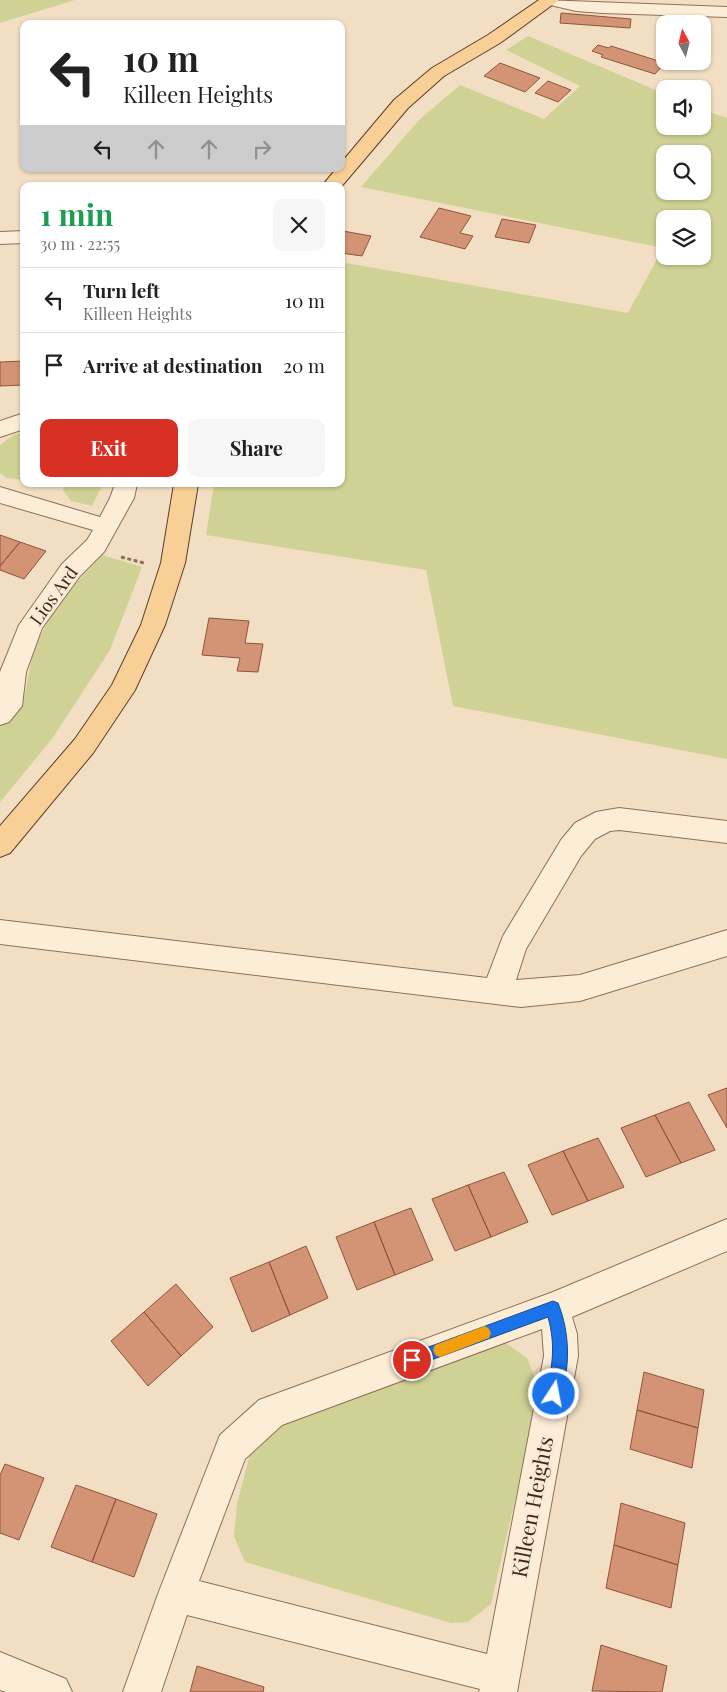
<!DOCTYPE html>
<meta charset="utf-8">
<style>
:root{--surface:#fff;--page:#f6f6f6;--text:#222;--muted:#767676;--line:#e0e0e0;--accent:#d93025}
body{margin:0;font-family:"Playfair Display",serif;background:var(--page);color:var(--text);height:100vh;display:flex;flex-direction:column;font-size:19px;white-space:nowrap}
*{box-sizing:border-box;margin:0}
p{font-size:16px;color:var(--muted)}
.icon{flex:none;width:28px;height:28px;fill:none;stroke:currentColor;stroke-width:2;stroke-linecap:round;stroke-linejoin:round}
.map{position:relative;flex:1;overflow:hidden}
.drawer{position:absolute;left:20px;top:182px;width:325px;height:305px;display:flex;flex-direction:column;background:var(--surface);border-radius:10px;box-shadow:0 1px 4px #0004}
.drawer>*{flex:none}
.hud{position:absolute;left:20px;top:20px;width:325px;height:152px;border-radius:10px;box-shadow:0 1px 4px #0004;background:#fff;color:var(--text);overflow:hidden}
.needle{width:32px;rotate:353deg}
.buttons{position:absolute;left:656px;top:15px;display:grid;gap:10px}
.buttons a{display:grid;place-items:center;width:55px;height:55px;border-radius:10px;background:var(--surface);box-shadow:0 1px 4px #0004;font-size:25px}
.pin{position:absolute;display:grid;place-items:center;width:42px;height:42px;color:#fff;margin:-21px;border:2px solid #fff;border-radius:50%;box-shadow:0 1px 5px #0007}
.me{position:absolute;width:55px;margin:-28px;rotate:11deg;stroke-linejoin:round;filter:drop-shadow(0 0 4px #0008)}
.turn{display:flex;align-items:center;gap:18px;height:105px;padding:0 20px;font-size:22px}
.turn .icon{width:65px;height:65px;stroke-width:2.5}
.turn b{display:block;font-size:35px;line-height:42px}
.lanes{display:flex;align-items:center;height:48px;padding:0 20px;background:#0003;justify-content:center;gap:25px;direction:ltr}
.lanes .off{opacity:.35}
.round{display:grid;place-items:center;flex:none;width:52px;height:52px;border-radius:10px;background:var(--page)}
.overview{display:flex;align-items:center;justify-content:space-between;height:85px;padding:0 20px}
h1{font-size:30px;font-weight:700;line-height:38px;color:#1e9e55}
.cta{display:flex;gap:10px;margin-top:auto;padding:10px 20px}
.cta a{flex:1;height:58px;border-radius:10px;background:var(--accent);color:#fff;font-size:20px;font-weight:700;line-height:58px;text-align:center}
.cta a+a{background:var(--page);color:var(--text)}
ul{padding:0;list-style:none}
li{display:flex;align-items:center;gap:15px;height:65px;padding:0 20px;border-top:1px solid var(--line)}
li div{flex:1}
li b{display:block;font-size:19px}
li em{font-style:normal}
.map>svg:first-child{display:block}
.green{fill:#d0d195;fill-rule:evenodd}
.building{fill:#d39375;stroke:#8f543b}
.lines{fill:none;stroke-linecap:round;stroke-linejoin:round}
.minor-casing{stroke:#8e6f58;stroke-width:2}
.major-casing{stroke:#5b3d2c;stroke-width:2}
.path{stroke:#8e6f58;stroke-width:3;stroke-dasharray:4 2.5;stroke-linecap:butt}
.minor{fill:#fcedd7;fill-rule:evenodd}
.major{fill:#f8d097;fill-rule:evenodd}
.route{fill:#1a73e8;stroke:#114b97}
.slow{fill:#f59e0b}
.labels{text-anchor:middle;stroke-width:5;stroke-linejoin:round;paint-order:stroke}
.street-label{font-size:18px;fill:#3c291d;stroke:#f8ead3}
.near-street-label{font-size:21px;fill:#3c291d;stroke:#f8ead3}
</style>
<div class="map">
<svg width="727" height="1692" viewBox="0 0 727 1692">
<rect width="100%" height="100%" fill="#f2dfc3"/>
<path class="green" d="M0 0H75L0 23Z
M528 36 665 94V126H702L703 110 727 118V759L453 706 426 570 206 535 214 484H341V262L628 313 663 248 361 187 419 120 460 85 544 119 580 86 506 50ZM665 154H702V191H665ZM665 219H702V256H665Z
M24 433V480L7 478 0 473V445L15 434Z
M65 484H103L92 506 71 501 63 490Z
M103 555 142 567 110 650 52 739 0 802V725L8 719 24 699 33 651 57 602Z
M504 1342 527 1358 534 1376 533 1421 491 1604 468 1622 451 1623 245 1562 234 1536 237 1504 251 1450 275 1428 480 1343Z"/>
<path class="building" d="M561 13 631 19 630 28 560 23Z
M598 45 609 48 611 46 665 63 655 74 601 57 603 55 592 51Z
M500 63 540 78 525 92 484 76Z
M548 81 571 90 558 102 535 93Z
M439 208 471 216 460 233 473 236 465 249 420 237Z
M502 219 536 225 529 243 495 237Z
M343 231 371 236 362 256 341 253V236Z
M24 361V385L0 386V362Z
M0 535 20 542 0 566Z
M20 542 46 551 24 579 0 570V566Z
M209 618 249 621 245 643 263 644 258 672 237 671 240 658 202 655Z
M727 1088V1128L708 1095Z
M689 1102 715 1150 681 1163 655 1115Z
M655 1115 681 1163 646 1177 621 1128Z
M598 1138 624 1187 588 1201 563 1151Z
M563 1151 588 1201 552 1215 528 1165Z
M504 1172 528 1222 491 1237 468 1185Z
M468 1185 491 1237 455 1251 432 1199Z
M411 1208 433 1260 395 1275 374 1222Z
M374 1222 395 1275 357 1290 336 1237Z
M306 1246 328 1298 290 1315 269 1262Z
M269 1262 290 1315 252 1332 230 1278Z
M176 1284 213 1327 181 1356 144 1312Z
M144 1312 181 1356 148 1386 111 1341Z
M644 1372 704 1390 698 1428 637 1410Z
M637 1410 698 1428 692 1468 630 1449Z
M5 1464 44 1478 19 1540 0 1533V1475Z
M76 1485 116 1499 92 1562 51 1547Z
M116 1499 157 1514 134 1577 92 1562Z
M621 1503 685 1523 678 1565 614 1545Z
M614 1545 678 1565 671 1608 606 1588Z
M601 1645 667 1666 662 1692 592 1691Z
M197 1666 264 1687 263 1692H190Z"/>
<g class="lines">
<defs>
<path id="minor" d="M543 0 727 7V17L602 13 576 11 546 4Z
M24 231V243L0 244V232Z
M24 413V429L0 437V421Z
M115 484H137L134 498 104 552 80 576 42 628 26 672 22 706 9 722 0 725V672L19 625 62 564 87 540 93 530 0 503V487L100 517 110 498Z
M619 808 727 821V843L619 830 610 831 595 839 581 856 526 949 516 980 580 975 727 930V956L580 1001 521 1007 0 944V920L487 978 503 936 561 840 575 823 596 812Z
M727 1219V1251L572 1317 577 1334 578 1356 517 1692H479L480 1689 187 1615 161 1692H123L158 1594 220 1435 259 1400 553 1292ZM542 1329 544 1356 487 1654 199 1581 245 1459 282 1425Z
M0 1652 66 1679 72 1692H6L0 1690Z"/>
<path id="major" d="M539 0H559L500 43 444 76 408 108 341 187 322 186 336 169H341V163L394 100 432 68 488 35Z
M174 484H198L185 563 165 625 135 690 93 753 10 853 0 857V826L75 739 112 685 141 625 161 563Z"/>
</defs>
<use href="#minor" class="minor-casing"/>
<use href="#major" class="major-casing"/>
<path class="path" d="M121 557 144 563"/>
<use href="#minor" class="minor"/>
<use href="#major" class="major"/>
</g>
<path class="route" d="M553 1301 558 1303C570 1333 571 1369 559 1399L554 1401 549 1399 547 1394C552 1365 556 1346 548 1317L412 1367 407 1365 405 1360 407 1355Z"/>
<path class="slow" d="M485 1326 489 1329 491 1333 489 1338 440 1357 435 1355 433 1350 435 1345Z"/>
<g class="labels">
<g class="street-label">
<text transform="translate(54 596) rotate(-54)" y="6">Lios Ard</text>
</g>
<g class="near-street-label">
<text transform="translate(533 1507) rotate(-79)" y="7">Killeen Heights</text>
</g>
</g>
</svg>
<div class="buttons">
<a><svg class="needle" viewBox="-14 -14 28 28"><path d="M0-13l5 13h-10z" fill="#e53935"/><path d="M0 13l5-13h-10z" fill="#767676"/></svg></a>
<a><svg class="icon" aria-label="sound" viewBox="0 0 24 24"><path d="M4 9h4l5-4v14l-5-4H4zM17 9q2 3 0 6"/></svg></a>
<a><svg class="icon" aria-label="search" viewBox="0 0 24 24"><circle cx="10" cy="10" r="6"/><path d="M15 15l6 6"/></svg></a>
<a><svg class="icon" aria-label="layers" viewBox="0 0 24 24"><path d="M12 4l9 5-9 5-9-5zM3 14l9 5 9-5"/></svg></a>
</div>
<div class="pin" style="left:412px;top:1360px;background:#d93025"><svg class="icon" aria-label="arrive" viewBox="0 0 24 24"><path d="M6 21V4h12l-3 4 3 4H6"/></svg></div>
<svg class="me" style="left:554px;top:1394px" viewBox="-20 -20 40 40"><circle r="17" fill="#1a73e8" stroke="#fff" stroke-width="3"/><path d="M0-11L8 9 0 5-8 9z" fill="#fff"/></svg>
<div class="hud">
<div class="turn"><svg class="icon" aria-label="left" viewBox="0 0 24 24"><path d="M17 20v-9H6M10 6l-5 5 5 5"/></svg><div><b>10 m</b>Killeen Heights</div></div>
<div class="lanes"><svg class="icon" aria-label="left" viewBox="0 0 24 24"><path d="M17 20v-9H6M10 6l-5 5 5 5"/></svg><svg class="icon off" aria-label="ahead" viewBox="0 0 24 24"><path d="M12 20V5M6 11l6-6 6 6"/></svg><svg class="icon off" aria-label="ahead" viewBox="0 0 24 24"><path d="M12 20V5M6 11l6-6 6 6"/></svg><svg class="icon off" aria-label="right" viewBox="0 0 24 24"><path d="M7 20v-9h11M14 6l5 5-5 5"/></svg></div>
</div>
<section class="drawer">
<div class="overview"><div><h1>1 min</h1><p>30 m · 22:55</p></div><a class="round"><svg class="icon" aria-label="close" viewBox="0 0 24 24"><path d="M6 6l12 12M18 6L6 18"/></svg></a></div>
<ul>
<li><svg class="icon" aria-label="left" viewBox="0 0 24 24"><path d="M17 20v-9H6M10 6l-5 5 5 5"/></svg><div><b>Turn left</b><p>Killeen Heights</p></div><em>10 m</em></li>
<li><svg class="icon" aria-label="arrive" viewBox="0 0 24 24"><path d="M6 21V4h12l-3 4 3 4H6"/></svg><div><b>Arrive at destination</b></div><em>20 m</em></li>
</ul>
<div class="cta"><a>Exit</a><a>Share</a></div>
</section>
</div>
